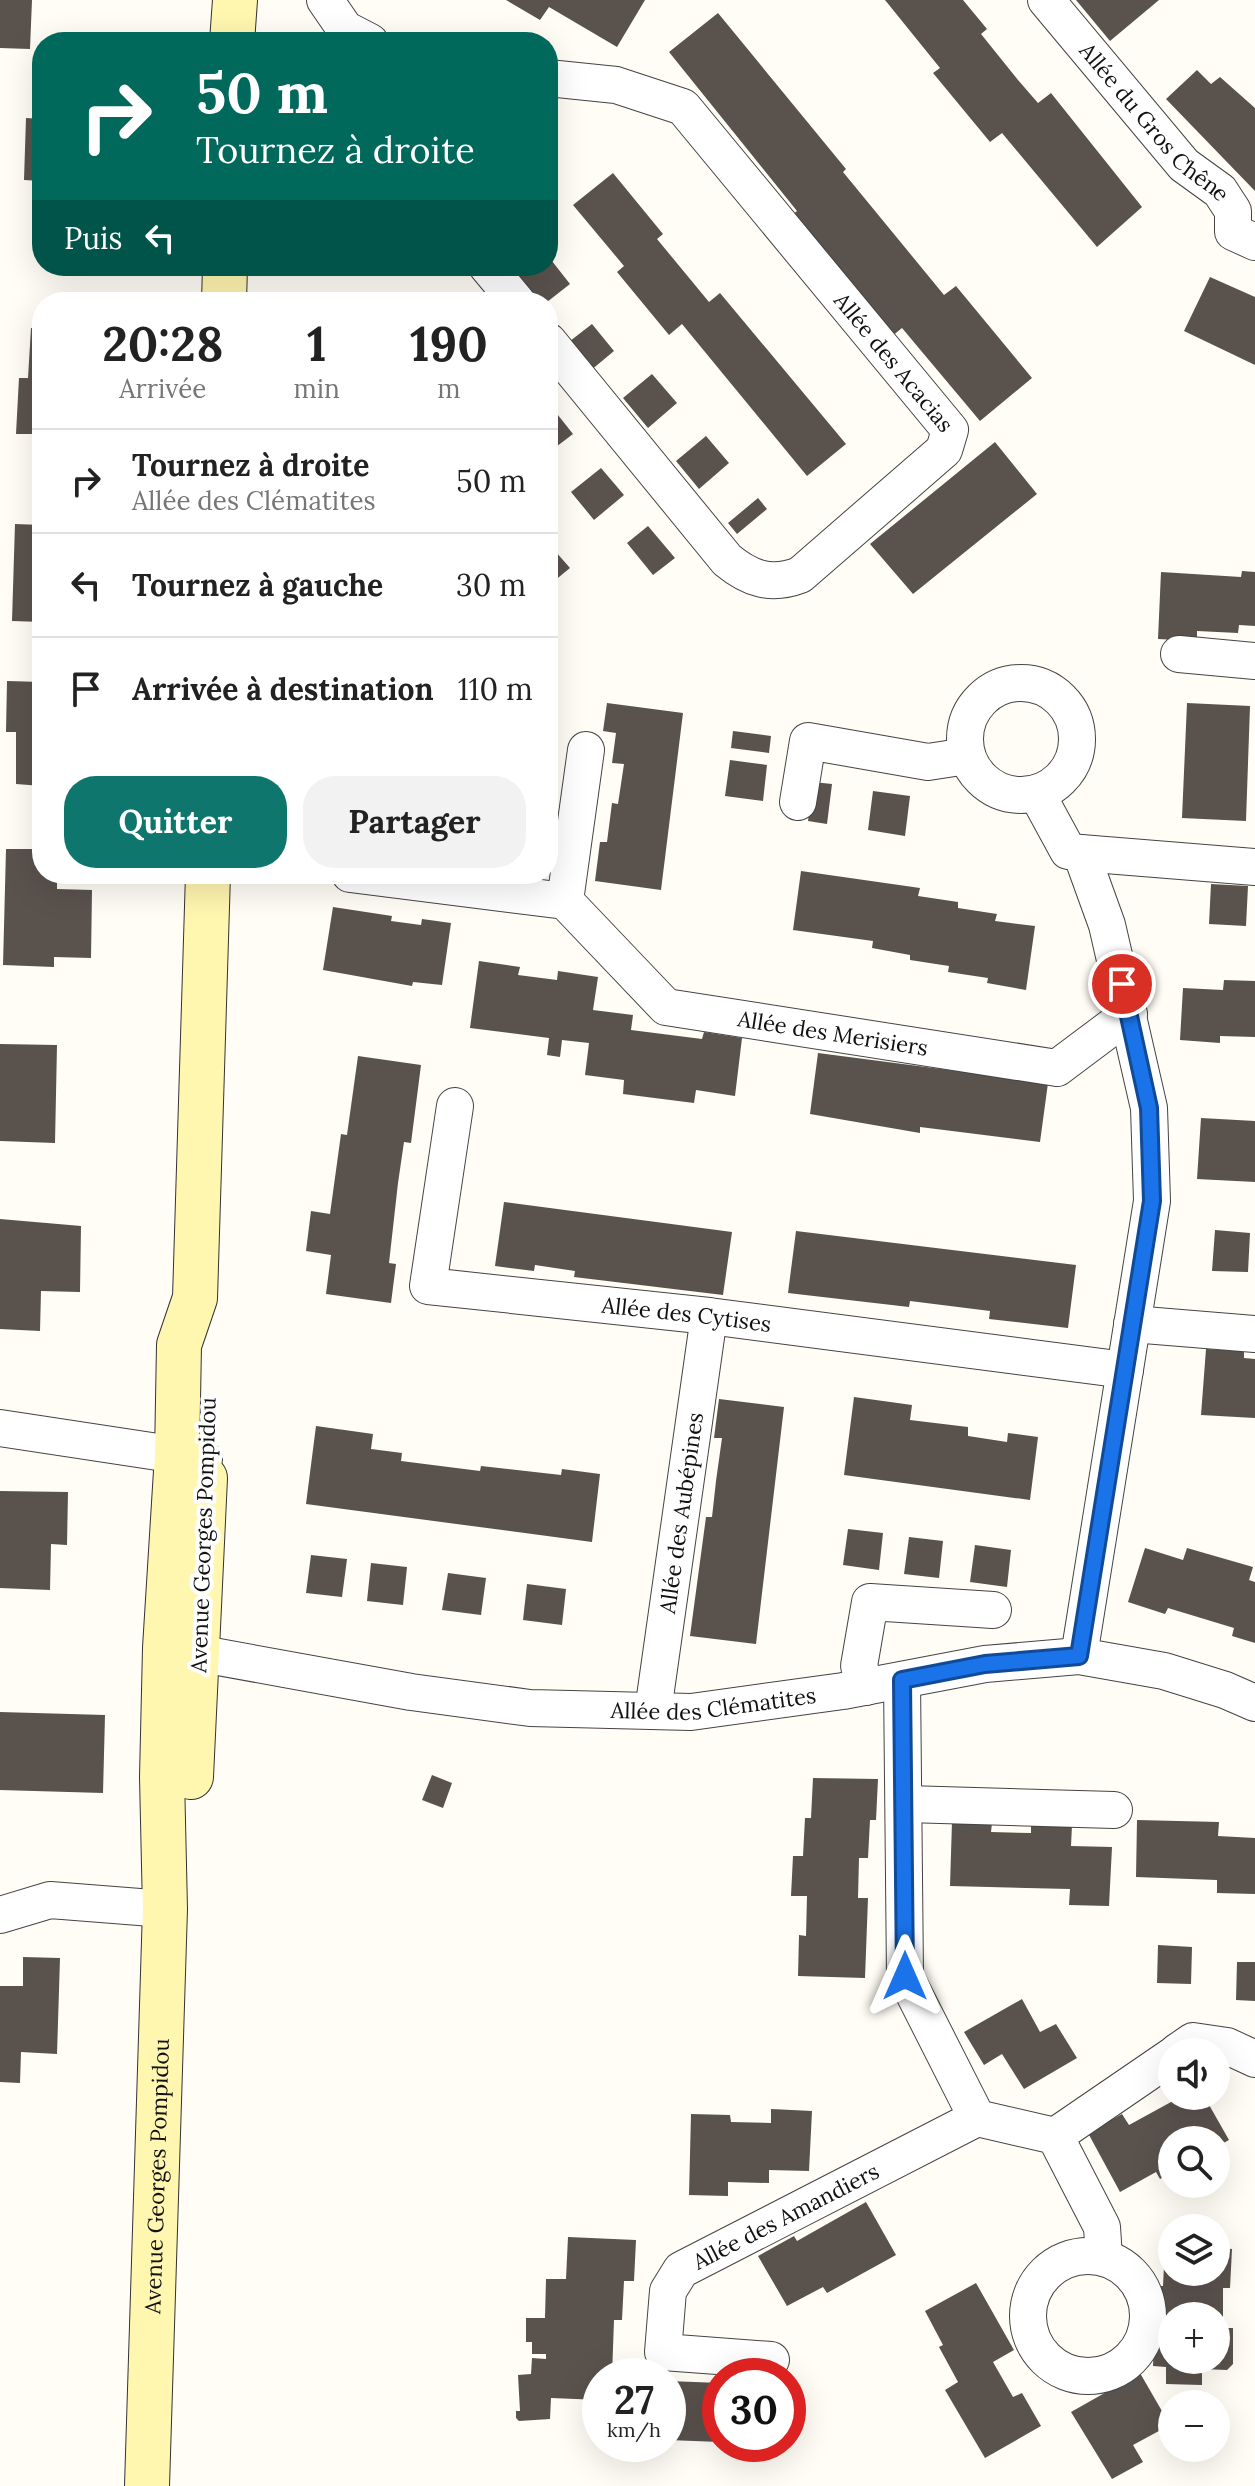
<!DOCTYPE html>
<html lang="fr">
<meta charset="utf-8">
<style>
:root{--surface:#fff;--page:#f2f2f2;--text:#222;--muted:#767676;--line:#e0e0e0;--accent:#0f766e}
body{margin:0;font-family:Lora,serif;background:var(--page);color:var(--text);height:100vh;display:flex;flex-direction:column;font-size:30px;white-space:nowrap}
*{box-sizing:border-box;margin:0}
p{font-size:26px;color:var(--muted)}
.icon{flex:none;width:44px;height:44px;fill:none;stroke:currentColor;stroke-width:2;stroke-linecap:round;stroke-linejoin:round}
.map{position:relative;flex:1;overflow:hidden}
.drawer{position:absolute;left:32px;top:292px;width:526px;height:592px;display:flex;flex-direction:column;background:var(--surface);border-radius:32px;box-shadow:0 8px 32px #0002}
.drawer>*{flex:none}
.banner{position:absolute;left:32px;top:32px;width:526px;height:244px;border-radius:32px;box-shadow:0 8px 32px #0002;background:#00695c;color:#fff;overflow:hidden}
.controls{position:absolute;left:1158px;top:2038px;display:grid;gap:16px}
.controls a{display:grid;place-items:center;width:72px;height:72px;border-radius:50%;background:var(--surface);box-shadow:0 8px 32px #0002;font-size:40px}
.speed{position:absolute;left:582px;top:2358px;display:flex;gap:16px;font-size:40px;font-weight:700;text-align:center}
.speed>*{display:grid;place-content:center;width:104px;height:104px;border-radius:50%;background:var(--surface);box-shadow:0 8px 32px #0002;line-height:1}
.speed small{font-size:20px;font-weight:400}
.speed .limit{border:12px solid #d22;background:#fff;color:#111}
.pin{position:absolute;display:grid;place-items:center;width:68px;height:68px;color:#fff;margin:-34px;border:4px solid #fff;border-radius:50%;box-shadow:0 2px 8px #0007}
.me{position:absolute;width:88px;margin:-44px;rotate:0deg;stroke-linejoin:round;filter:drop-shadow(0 0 6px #0008)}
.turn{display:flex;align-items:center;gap:28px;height:168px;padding:0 32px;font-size:36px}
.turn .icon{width:104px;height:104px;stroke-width:2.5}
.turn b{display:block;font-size:56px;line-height:68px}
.then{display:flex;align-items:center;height:76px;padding:0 32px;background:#0003;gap:16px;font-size:30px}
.eta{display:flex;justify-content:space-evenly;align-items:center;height:136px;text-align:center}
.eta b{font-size:48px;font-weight:700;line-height:56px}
.action{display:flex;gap:16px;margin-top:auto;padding:16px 32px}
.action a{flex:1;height:92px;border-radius:32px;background:var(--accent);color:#fff;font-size:32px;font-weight:700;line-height:92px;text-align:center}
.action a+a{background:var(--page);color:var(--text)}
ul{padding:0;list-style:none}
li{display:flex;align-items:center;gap:24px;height:104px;padding:0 32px;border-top:2px solid var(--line)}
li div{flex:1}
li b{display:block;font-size:30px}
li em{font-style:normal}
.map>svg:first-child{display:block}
.building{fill:#5a524d;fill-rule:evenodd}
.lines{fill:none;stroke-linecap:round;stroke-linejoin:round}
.street-casing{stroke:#444;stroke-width:38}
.secondary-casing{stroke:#333;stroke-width:46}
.street{stroke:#fff;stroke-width:36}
.secondary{stroke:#fff6b0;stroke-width:44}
.route-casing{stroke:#114b97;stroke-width:20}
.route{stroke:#1a73e8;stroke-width:14}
.labels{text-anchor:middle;stroke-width:8;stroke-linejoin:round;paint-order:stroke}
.street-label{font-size:22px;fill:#111;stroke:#fff}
</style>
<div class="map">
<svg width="1255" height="2486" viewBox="0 0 1255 2486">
<rect width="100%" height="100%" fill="#fffdf5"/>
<path class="building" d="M0 0H32L30 49 0 48Z
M506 0H645L617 47 549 7 540 20Z
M885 0H963L987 29 981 34 1018 80 1038 103 1051 93 1142 207 1097 247 1002 133 990 142 933 73 940 68Z
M1076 0H1159L1110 41Z
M718 13 846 169 843 172 944 295 956 286 1032 378 980 421 902 328 891 337 791 216 797 211 669 52Z
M1197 70 1211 84 1220 77 1255 108V191L1166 99Z
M26 118 42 119V181L24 180Z
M613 173 663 234 657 239 709 302 720 293 846 444 807 476 682 324 669 335 617 272 624 266 573 205Z
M548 256 570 284 547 302H533L515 280 531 266H548Z
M1210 277 1255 297V365L1184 331Z
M592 324 614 351 584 376 561 348Z
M31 328 42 329V434H16L19 378H28Z
M652 374 677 403 648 428 623 398Z
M550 405 573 434 548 453V407Z
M706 436 729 463 699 489 676 461Z
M995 442 1037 494 913 594 870 544Z
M601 468 624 495 594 520 571 492Z
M758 498 767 509 737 534 728 523Z
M15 524 42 525V622L12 621Z
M648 526 675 558 653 575 627 543Z
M548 543 570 568 548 586Z
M1242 571 1255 572V626L1239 625 1238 633 1197 631V641L1158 639 1161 572 1241 577Z
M7 681 42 682V786L16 784V732H6Z
M607 703 683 713 661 890 595 881 600 842H607L612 803 618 804 624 764 612 763 616 733 603 731Z
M1187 703 1250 706 1246 821 1182 818Z
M733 731 771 736 769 753 731 748Z
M730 760 767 765 763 801 725 796Z
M813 782 832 784 827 824 808 821Z
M873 791 910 796 905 836 868 830Z
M6 849H42V874H57V889L92 890 91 958 54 957V967L3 965Z
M801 871 920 888 918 896 958 902V908L997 914 995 921 1035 926 1026 990 987 983 988 978 948 972 949 966 910 960V955L872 948 873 941 793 930Z
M1211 884 1248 886 1246 926 1209 924Z
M333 907 392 916 391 921 421 925 422 919 451 923 442 985 413 982 412 986 323 970Z
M479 961 520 967 518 975 557 980 558 971 598 977 593 1010 633 1015 631 1030 702 1039 704 1032 742 1038 735 1096 696 1090 694 1103 623 1094 624 1080 585 1075 589 1043 562 1040 560 1057 547 1055 549 1038 470 1028Z
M1224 980 1255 981V1037L1220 1036V1043L1180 1040 1183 988 1223 990Z
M0 1044 57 1045 55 1143 0 1141Z
M818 1053 1048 1083 1040 1142 920 1127V1133L810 1114Z
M358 1056 421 1065 411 1143 404 1142 398 1183 389 1263 396 1264 391 1303 326 1294 331 1255 306 1251 311 1211 330 1214 341 1134 347 1135Z
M1201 1118 1255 1121V1182L1197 1179Z
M504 1202 732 1232 723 1295 574 1277 575 1271 535 1265 534 1271 495 1266Z
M0 1219 81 1226 80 1292 41 1291 40 1331 0 1329Z
M1215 1230 1250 1233 1248 1272 1212 1271Z
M796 1231 1076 1265 1068 1328 989 1319 990 1311 910 1301 909 1307 788 1293Z
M1206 1349 1244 1351V1358L1255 1359V1418L1201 1415Z
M854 1397 912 1405 910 1420 968 1427V1436L1007 1442 1008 1433 1038 1437 1030 1500 844 1475Z
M719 1399 784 1407 756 1644 690 1636 706 1517H712L716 1481 722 1438H714Z
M316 1426 373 1434 371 1449 402 1453 401 1461 480 1471 481 1466 561 1475 562 1469 600 1474 592 1542 306 1504Z
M0 1491 68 1492 67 1545 51 1544 50 1590 0 1588Z
M848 1529 883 1533 879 1570 843 1565Z
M909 1537 943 1541 939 1578 904 1574Z
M975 1545 1011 1550 1007 1587 970 1582Z
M1145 1548 1183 1560 1187 1548 1253 1567 1249 1580 1255 1582V1643L1232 1636 1234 1628 1168 1608 1165 1614 1128 1602Z
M311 1555 347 1559 342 1597 306 1593Z
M371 1563 407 1567 403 1605 367 1601Z
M448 1573 486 1578 481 1615 442 1610Z
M527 1584 566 1589 562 1625 523 1620Z
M0 1712 105 1715 103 1793 0 1790Z
M432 1775 452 1783 443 1808 422 1800Z
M813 1778 878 1779 876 1820H870L868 1858H859L858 1898H868L865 1978 798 1976 799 1935 806 1936 807 1896H791L793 1856H803L805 1818H811Z
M1137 1820 1219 1822 1218 1836 1255 1838V1894L1217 1893V1880L1136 1877Z
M952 1822 992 1823 991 1832 1031 1833V1824L1072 1825 1071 1846 1112 1847 1109 1906 1069 1905 1070 1889 950 1886Z
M1158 1945 1192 1947 1191 1984 1157 1983Z
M23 1957 60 1958 57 2054 21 2052 20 2083 0 2082V1986H23Z
M1237 1962H1255V2001L1236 2000Z
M1022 1999 1040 2032 1056 2024 1077 2058 1024 2089 1002 2054 984 2065 964 2032Z
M1182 2096H1204L1229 2140 1216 2147V2140H1172V2172L1160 2179 1156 2172 1120 2192 1088 2133 1122 2114 1129 2125Z
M771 2109 812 2111 809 2171 769 2170V2183L728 2182V2196L689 2195 691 2114 730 2115 731 2122 771 2123Z
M866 2202 896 2255 827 2293 823 2287 787 2306 758 2256 794 2236 797 2241Z
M568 2237 636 2240 634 2281H624L622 2320H614L612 2376H600V2400L551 2398 550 2419 519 2421 516 2418V2411H520L518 2375 531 2374 532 2358 546 2359V2354H532V2342H526V2318H545L546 2279H566Z
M1165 2246 1172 2247V2272H1216V2248L1232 2249 1230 2288H1223V2328H1233V2364L1227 2370 1202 2369V2385L1166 2384V2367L1153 2366 1156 2286H1163ZM1172 2316H1216V2360H1172Z
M976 2283 1014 2350 993 2362 1013 2397 1022 2393 1041 2426 985 2458 945 2390 958 2382 939 2347 943 2345 925 2311Z
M1140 2373 1170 2425 1133 2445 1143 2462 1112 2479 1071 2412Z
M668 2381 720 2383V2442L668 2440Z"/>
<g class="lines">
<defs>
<g id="street">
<path d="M325 0 345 29 370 42"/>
<path id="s1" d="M1046 0 1184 165 1220 191 1233 211V232L1255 242"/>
<path id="s2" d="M548 78 616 85 683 107 950 430 944 450 800 575C771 586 750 579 727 560L548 341"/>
<path d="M487 266 517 302"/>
<path d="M1179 654 1255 661"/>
<circle cx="1021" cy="739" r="56"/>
<path d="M1037 794 1068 851 1081 853 1107 925 1149 1108 1152 1201 1079 1656"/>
<path d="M798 802 808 741 928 762 967 756"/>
<path d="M1081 853 1255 867"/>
<path id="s3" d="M350 874 565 901 666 1007 1057 1068 1129 1014"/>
<path d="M565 901 586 750"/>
<path id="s4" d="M455 1106 428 1286 709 1316 1125 1370"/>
<path d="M1132 1324 1255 1334"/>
<path d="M0 1428 204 1459"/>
<path id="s5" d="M169 1648 411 1692 530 1708 691 1712 843 1691 985 1664 1079 1656 1164 1671 1225 1690 1255 1703"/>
<path d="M902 1680 905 1976 977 2118 1055 2136 1102 2227 1104 2258"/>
<path d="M866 1687 859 1666 870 1602 993 1610"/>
<path id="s6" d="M653 1711 709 1316"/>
<path d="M906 1804 1114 1810"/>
<path d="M0 1915 50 1900 165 1909"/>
<path d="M1177 2052 1193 2041 1227 2046 1255 2059"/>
<path d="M1055 2136 1172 2056"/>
<circle cx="1088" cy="2316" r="60"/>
<path id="s7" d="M771 2360 663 2352 668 2291 681 2270 977 2118"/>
</g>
<g id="secondary">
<path d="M232 42 235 0"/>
<path d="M224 302 225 266"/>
<path d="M191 1777 205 1478"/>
<path id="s8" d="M147 2486 165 1909 162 1777 165 1648 177 1455 179 1345 195 1298 208 874"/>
</g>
</defs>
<use href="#street" class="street-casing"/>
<use href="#secondary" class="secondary-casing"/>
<use href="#street" class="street"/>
<use href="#secondary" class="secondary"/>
</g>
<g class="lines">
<defs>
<path id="route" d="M905 1976 902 1680 985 1664 1079 1656 1152 1201 1149 1108 1122 984"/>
</defs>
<use href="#route" class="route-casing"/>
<use href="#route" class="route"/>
</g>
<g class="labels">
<g class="street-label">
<text dy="8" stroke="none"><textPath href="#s1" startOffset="164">Allée du Gros Chêne</textPath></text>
<text dy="8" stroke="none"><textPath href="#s2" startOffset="470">Allée des Acacias</textPath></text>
<text dy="8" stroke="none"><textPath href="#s3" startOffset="532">Allée des Merisiers</textPath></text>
<text dy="8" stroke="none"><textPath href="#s4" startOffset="442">Allée des Cytises</textPath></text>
<text dy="8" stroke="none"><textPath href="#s6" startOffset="200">Allée des Aubépines</textPath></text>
<text transform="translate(203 1535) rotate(-88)" y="8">Avenue Georges Pompidou</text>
<text dy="8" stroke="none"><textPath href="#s5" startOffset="550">Allée des Clématites</textPath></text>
<text dy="8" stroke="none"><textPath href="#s8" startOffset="310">Avenue Georges Pompidou</textPath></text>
<text dy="8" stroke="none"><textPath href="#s7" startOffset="312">Allée des Amandiers</textPath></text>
</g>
</g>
</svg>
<div class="controls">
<a><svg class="icon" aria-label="sound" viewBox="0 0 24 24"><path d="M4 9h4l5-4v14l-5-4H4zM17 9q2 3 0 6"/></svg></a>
<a><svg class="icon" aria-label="search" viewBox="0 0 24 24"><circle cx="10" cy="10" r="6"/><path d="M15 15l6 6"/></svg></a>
<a><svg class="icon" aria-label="layers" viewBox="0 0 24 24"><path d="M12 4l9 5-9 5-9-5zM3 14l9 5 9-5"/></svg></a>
<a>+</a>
<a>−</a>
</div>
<div class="speed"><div>27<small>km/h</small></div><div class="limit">30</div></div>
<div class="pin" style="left:1122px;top:984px;background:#d93025"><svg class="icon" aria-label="arrive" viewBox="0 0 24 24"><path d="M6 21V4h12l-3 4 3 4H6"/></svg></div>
<svg class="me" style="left:905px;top:1976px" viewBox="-20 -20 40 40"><path d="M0-17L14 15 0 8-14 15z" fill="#1a73e8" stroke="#fff" stroke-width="4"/></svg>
<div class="banner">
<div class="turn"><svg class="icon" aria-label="right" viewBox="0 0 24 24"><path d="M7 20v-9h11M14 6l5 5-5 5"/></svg><div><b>50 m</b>Tournez à droite</div></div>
<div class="then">Puis<svg class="icon" aria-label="left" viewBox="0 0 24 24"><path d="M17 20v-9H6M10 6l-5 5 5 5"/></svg></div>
</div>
<section class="drawer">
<div class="eta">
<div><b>20:28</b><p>Arrivée</p></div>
<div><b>1</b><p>min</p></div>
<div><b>190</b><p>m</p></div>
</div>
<ul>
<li><svg class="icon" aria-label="right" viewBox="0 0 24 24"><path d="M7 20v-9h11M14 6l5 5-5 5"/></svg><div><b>Tournez à droite</b><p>Allée des Clématites</p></div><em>50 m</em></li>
<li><svg class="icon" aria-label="left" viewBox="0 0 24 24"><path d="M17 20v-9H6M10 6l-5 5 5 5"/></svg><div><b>Tournez à gauche</b></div><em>30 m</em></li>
<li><svg class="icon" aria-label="arrive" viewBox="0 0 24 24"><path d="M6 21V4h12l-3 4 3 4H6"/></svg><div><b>Arrivée à destination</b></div><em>110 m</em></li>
</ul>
<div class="action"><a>Quitter</a><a>Partager</a></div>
</section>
</div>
